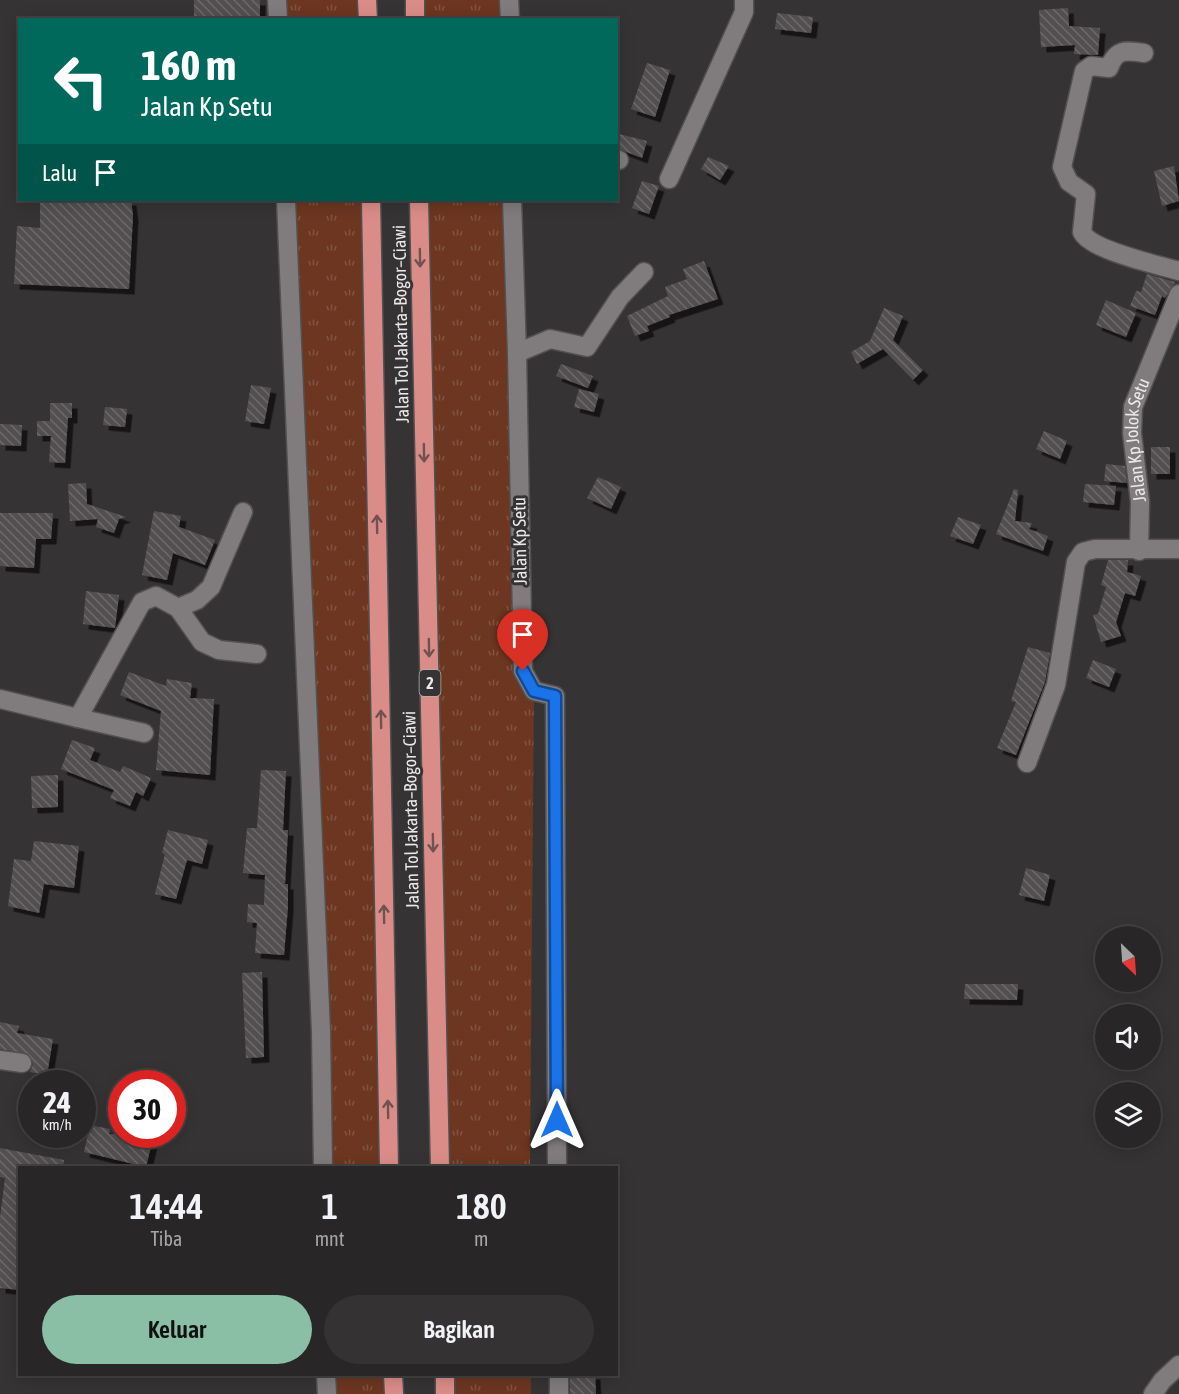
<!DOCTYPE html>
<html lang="id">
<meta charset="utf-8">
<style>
:root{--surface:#282627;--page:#343233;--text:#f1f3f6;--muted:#a5a5a7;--line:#444344;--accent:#8abfa5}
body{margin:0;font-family:"Asap Condensed",sans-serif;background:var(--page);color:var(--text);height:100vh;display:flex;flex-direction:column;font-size:22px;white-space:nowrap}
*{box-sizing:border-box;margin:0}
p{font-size:20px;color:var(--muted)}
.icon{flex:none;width:33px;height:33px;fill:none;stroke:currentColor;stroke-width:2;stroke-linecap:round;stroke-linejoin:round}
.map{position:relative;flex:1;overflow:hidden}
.details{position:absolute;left:18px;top:1166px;width:600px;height:210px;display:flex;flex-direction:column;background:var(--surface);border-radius:0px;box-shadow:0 3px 15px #0003,0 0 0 2px var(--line)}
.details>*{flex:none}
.top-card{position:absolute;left:18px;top:18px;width:600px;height:183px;border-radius:0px;box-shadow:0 3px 15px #0003,0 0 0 2px var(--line);background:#00695c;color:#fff;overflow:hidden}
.needle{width:39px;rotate:155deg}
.controls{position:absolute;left:1095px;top:926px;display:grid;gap:12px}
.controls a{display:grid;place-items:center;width:66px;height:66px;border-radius:50%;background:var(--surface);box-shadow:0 3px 15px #0003,0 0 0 2px var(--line);font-size:30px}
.speed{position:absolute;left:18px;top:1070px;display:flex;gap:12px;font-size:30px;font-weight:700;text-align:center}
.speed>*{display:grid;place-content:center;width:78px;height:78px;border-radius:50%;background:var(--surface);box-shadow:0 3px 15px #0003,0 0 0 2px var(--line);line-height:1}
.speed small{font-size:15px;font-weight:400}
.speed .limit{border:9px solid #d22;background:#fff;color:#111}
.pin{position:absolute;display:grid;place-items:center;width:51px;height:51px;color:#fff;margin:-62px -26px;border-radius:50% 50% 50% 0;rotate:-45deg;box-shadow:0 0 6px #0007}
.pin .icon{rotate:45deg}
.me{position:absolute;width:66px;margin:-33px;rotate:0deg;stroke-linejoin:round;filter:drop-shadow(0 0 4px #0008)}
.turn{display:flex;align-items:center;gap:21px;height:126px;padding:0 24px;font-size:27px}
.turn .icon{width:78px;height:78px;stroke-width:2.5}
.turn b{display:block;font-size:42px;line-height:51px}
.then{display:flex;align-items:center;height:57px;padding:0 24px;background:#0003;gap:12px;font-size:22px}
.eta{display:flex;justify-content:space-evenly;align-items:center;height:102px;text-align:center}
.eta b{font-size:36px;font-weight:600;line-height:42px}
.primary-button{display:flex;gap:12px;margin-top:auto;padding:12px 24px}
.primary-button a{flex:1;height:69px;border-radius:36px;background:var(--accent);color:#111;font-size:24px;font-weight:600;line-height:69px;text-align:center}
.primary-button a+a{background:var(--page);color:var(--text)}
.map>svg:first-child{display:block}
.grass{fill:url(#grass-tufts)}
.building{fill:url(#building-back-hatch);filter:url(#shadow)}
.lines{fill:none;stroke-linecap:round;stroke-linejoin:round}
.minor-casing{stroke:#535050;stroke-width:21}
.highway-casing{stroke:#535050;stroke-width:21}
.minor{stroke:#807c7d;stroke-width:18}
.highway{stroke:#da8d88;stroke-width:18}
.oneway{stroke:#6f5251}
.route-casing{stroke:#114b97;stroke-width:15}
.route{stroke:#1a73e8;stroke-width:10}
.labels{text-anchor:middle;stroke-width:6;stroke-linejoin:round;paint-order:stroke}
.shield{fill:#363334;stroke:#b4b2b2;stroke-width:1.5}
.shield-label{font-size:16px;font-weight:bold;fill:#eae8e8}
.street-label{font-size:18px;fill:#eae8e8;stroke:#363334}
</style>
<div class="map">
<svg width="1179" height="1394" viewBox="0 0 1179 1394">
<defs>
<pattern id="grass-tufts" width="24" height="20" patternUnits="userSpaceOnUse" patternTransform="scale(1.5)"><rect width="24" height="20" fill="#6c3620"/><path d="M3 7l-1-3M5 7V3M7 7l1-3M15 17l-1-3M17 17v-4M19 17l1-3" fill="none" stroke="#815340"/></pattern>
<pattern id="building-back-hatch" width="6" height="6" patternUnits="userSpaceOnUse" patternTransform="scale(1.5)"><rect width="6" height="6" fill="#535051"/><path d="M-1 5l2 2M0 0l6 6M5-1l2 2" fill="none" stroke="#6c696a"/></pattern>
<filter id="shadow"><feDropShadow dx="5.5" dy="5.5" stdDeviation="0" flood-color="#0009"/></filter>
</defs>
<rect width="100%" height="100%" fill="#363334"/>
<path class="grass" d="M277 0H367L368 19H278Z
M414 0H509L510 19H415Z
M286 200H371L389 1167H322Z
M419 200H511L523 671 534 691 530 1167H440Z
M326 1374H393V1394H327Z
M445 1374H531V1394H445Z"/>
<path class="building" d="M194 0H260V20H194Z
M1068 8 1069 26 1100 28 1098 55 1074 54 1075 45 1041 47 1039 10Z
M777 13 813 17 811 33 775 29Z
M647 63 670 70 655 117 631 109Z
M619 134 647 141 642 158 616 148Z
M708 157 729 166 720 180 701 169Z
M1174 166 1179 201 1162 206 1154 171Z
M642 181 659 186 649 214 632 208Z
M40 200H131L133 216 129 289 14 284 17 226 40 228Z
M704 261 718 299 669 315 670 317 647 326 649 331 635 336 627 316 668 296 665 287 687 279 683 269Z
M1147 274 1175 282 1165 298 1162 296 1155 315 1130 306 1136 291 1141 292Z
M1106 300 1136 313 1126 337 1096 325Z
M884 308 903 316 893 340 923 370 913 380 883 349 857 364 851 352 870 341Z
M561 364 593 376 588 388 556 376Z
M251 385 271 388 264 424 245 421Z
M579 389 599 394 594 412 574 407Z
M50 403H72V418H68L65 463 49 462 51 436H37V421H50Z
M105 407 127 409 125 427 103 425Z
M0 424 22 425 21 446 0 445Z
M1044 431 1067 441 1060 459 1036 449Z
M1151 447H1170V474H1151Z
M1106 464 1125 466 1127 483 1104 481Z
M598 477 621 487 611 509 587 498Z
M86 483 87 504 126 517 119 519 114 533 96 527 98 519 70 521 68 484Z
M1085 484 1116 486 1114 505 1083 502Z
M1014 489 1018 490 1015 521 1032 523 1029 529 1048 536 1043 551 996 534Z
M154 511 181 516 179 527 215 540 205 565 173 553 167 580 142 575Z
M0 513H53L51 539H36L34 568 0 566Z
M958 517 981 525 973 544 950 536Z
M1108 560H1128L1127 572 1141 576 1135 596 1125 593 1116 622 1121 636 1101 642 1093 615 1098 614 1106 587 1101 585Z
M86 591 119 595 115 628 83 624Z
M1028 647 1050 653 1045 682 1016 755 997 748 1016 702 1011 701Z
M1093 660 1116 669 1109 687 1086 678Z
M129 672 166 686 167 679 192 683 190 698 214 699 210 775 156 770 161 711 120 695Z
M72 740 95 748 90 760 120 772 123 766 151 778 143 796 136 792 130 806 110 798 114 790 61 769Z
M261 770 286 771 283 830H288L285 884H288V906L284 955 255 953 257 923 247 922 248 904 264 905 265 875 243 873 247 828H257Z
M58 775V807L32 808 31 776Z
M168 830 208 840 202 864 187 860 176 899 155 894 165 854 162 853Z
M34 841 79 846 74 888 44 884 39 913 8 906 14 859 31 861Z
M1026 868 1050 875 1044 901 1019 895Z
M262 972 264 1057 246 1058 242 973Z
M965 984H1018L1017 1000 964 999Z
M0 1022 19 1026 17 1033 53 1039 47 1075 30 1072 33 1064 28 1054 0 1049Z
M90 1125 110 1129 109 1134H136L153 1138 146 1167 84 1152Z
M0 1148 64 1160 63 1167H20V1290L0 1288V1218L5 1178 0 1177Z
M570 1374H595L596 1394H570Z"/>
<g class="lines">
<defs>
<g id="minor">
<path d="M277 0 278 20"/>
<path d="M509 0 510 20"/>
<path d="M1144 53C1125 50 1116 49 1109 68L1091 66 1084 71 1062 167 1069 182 1086 194 1082 232C1090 250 1158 265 1179 271"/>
<path d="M616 159 619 160"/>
<path d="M669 179 744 12V0"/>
<path d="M286 200 321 1032 323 1167"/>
<path d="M512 200 517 353"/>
<path id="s1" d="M1139 551 1140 502 1132 433 1133 407 1179 294"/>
<path d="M178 608 197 600 211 587 243 512"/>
<path d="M0 699 78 718 142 602 156 596 178 608 202 642 219 650 257 654"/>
<path d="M78 718 144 733"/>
<path d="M1027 763 1056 685 1076 562 1083 552 1095 549H1179"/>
<path d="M0 1060 22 1063"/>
<path d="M557 1167 555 696 534 691 523 671 517 353 550 339 587 347 620 297 644 272"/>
<path d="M326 1374 327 1394"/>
<path d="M559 1374V1394"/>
<path d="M1153 1394 1162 1381 1179 1365"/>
</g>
<path id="highway" d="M367 0 368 20
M415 0V20
M371 200 389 1167
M419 200 440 1167
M393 1374 394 1394
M445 1374V1394"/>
</defs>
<use href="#minor" class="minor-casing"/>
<use href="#highway" class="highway-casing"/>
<use href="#minor" class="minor"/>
<use href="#highway" class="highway"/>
</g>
<defs><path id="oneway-shaft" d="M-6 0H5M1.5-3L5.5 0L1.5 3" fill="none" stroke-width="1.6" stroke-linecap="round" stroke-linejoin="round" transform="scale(1.5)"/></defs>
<g class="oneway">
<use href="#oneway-shaft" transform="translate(420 258) rotate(89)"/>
<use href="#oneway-shaft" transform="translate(424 453) rotate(89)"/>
<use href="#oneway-shaft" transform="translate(377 524) rotate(-91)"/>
<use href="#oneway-shaft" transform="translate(429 648) rotate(89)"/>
<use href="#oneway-shaft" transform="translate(381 719) rotate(-91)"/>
<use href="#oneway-shaft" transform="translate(433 843) rotate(89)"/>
<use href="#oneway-shaft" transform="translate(384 914) rotate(-91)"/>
<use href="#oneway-shaft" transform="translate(388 1109) rotate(-91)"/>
</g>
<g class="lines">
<defs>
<path id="route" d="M523 671 534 691 555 696 557 1120"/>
</defs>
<use href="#route" class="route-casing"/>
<use href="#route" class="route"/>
</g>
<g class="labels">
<rect class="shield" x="419.5" y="670" width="21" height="26" rx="4.5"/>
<g class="shield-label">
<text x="430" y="689">2</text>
</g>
<g class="street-label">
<text transform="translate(401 324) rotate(-91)" y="6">Jalan Tol Jakarta–Bogor–Ciawi</text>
<text dy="6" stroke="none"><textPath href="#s1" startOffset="112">Jalan Kp Jolok Setu</textPath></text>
<text transform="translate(520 541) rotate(-91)" y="6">Jalan Kp Setu</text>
<text transform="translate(411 810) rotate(-91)" y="6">Jalan Tol Jakarta–Bogor–Ciawi</text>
</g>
</g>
</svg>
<div class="controls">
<a><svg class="needle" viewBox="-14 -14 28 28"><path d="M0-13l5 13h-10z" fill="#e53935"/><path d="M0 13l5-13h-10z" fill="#a5a5a7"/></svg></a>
<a><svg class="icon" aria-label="sound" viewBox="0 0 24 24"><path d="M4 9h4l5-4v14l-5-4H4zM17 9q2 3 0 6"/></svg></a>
<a><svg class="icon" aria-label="layers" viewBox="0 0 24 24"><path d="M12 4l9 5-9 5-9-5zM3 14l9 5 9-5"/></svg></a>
</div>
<div class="speed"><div>24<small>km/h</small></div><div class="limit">30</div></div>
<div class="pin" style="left:523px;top:671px;background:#d93025"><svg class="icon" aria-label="arrive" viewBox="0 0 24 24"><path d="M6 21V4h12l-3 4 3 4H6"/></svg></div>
<svg class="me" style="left:557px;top:1120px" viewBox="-20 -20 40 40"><path d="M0-17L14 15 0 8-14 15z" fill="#1a73e8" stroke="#fff" stroke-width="4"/></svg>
<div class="top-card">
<div class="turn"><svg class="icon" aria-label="left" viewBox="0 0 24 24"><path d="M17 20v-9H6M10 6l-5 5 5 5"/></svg><div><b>160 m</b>Jalan Kp Setu</div></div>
<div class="then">Lalu<svg class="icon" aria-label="arrive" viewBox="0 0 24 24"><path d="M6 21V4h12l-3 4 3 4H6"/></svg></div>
</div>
<section class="details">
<div class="eta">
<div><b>14:44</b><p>Tiba</p></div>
<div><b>1</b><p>mnt</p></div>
<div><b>180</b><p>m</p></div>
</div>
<div class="primary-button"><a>Keluar</a><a>Bagikan</a></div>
</section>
</div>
